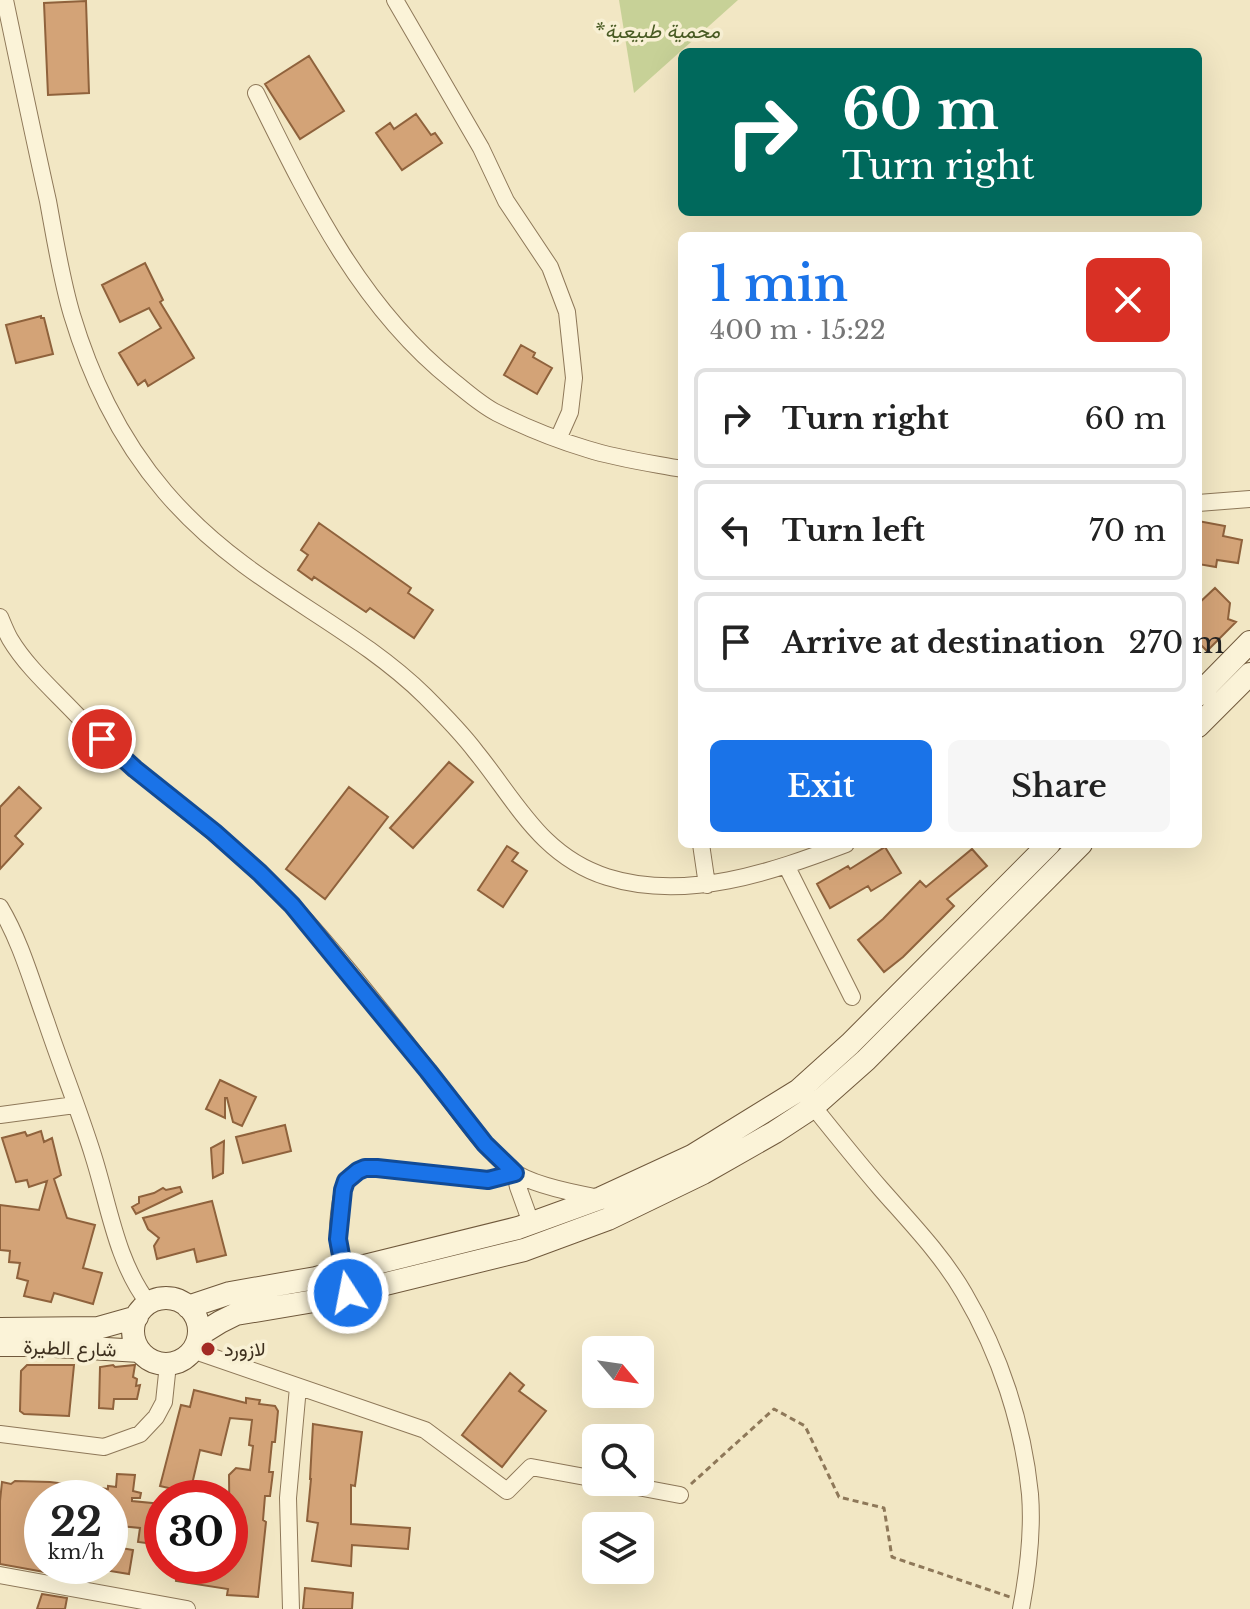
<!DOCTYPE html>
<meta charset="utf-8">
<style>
:root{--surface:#fff;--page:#f6f6f6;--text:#222;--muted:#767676;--line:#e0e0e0;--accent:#1a73e8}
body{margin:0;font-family:"Libre Baskerville",Vazirmatn,serif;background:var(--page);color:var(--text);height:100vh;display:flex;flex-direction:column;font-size:30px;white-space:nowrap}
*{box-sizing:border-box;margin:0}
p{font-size:26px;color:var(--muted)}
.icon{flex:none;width:44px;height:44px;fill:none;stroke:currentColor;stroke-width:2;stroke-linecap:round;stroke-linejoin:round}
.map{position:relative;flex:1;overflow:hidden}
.details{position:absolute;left:678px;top:232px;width:524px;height:616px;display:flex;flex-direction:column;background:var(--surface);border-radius:12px;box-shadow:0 8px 32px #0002}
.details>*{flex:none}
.hud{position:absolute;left:678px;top:48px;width:524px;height:168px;border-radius:12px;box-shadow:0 8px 32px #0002;background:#00695c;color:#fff;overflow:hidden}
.needle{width:52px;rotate:119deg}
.tools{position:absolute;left:582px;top:1336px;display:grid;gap:16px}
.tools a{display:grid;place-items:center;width:72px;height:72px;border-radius:12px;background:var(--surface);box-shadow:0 8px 32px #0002;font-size:40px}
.speed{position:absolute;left:24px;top:1480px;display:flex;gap:16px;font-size:40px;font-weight:700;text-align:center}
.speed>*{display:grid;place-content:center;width:104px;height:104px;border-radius:50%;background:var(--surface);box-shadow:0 8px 32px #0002;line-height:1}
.speed small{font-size:20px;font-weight:400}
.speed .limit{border:12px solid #d22;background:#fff;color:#111}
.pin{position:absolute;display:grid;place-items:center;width:68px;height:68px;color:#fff;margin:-34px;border:4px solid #fff;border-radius:50%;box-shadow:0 2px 8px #0007}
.me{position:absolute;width:88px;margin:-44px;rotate:349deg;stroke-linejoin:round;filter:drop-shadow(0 0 6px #0008)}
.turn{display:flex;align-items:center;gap:28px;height:168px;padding:0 32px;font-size:36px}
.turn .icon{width:104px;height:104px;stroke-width:2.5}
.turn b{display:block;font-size:56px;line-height:68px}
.round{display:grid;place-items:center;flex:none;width:84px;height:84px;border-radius:12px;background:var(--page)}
.overview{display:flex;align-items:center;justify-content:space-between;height:136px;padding:0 32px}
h1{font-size:48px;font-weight:600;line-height:60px;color:var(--accent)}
.cta{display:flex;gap:16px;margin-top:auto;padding:16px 32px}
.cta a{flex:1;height:92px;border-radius:12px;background:var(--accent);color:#fff;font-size:32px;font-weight:600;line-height:92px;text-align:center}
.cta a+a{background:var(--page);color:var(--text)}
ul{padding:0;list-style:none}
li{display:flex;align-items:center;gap:24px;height:100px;margin:0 16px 12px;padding:0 16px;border:4px solid var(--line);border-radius:12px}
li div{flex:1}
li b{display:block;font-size:30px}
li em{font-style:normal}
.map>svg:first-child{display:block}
.green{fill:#c7d197}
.building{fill:#d3a377;stroke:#8f623c;stroke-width:2}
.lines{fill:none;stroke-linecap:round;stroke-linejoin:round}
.street-casing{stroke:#8e7859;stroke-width:18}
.secondary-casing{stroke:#70593c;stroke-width:24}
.path{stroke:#8e7859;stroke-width:3;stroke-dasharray:6 4;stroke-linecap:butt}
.street{stroke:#fbf3d8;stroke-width:16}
.secondary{stroke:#fbf3d8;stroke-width:22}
.route-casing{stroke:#114b97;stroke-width:20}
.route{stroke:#1a73e8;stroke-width:14}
.poi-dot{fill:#a22b24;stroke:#f8f0d4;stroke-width:3}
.labels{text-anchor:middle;stroke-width:7;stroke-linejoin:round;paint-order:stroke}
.park-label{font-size:20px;font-style:italic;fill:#495b23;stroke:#f8f0d4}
.street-label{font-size:20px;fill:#3d2f1e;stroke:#f8f0d4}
.poi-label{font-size:20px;fill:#3d2f1e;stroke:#f8f0d4;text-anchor:start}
</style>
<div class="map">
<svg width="1250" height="1609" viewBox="0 0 1250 1609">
<rect width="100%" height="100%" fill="#f2e7c4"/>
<path class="green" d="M619 0H738L634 93Z"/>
<path class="building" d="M86 1 89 93 48 95 44 3Z
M309 56 344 111 300 139 265 84Z
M416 114 431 135 435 133 442 143 402 170 376 133 390 123 394 129Z
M145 263 163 300 160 302 194 358 148 386 145 380 138 385 119 353 161 328 149 308 120 322 102 285Z
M41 316V318H44L53 354 16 363 6 325Z
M521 345 535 353 533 357 552 368 537 394 504 375Z
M1198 521 1225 526 1223 536 1242 540 1238 563 1217 560 1216 567 1198 564Z
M319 523 411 588 408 593 433 610 414 638 370 608 366 612 314 577 312 580 298 570 308 555 301 550Z
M1215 588 1230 603 1228 619 1236 622 1207 651 1198 642V604Z
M449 762 473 782 413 848 390 828Z
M19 787 41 808 15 836 23 844 0 869V807Z
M349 787 388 817 325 899 286 869Z
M507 846 518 853 512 861 527 871 503 907 478 890Z
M885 847 901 873 871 891 868 886 830 908 817 884 848 866 850 869Z
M972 849 987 866 947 899 954 906 903 957 884 972 858 940 883 919 920 881 926 887Z
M220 1080 256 1097 242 1126 233 1122 227 1098H225V1118L206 1109Z
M285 1125 291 1151 243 1163 236 1137Z
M41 1131 44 1142 52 1138 61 1175 54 1179 67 1218 95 1225 83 1268 102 1273 93 1304 54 1293 51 1302 24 1296 28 1281 17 1278 20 1263 9 1262 10 1251 0 1250V1205L39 1210 47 1181 29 1187 27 1180 16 1182 2 1138 25 1132 27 1136Z
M224 1141 223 1173 213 1178 211 1148Z
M180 1187 182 1192 136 1214 132 1207 139 1203V1197L154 1193 163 1188 166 1190Z
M212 1201 226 1255 197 1262 194 1249 157 1259 154 1246 159 1238 148 1229 143 1218Z
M27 1365H74L69 1416 24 1414 20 1411 21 1371Z
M113 1365 115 1367 135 1365 133 1377 137 1379 136 1386 140 1385 137 1399H114L113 1409 99 1408 100 1367Z
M510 1373 524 1385 519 1391 546 1411 502 1467 462 1435Z
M194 1390 246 1403V1398L260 1400 259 1404 275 1406 278 1411 275 1442H272L269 1472H273L270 1496H265L263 1520 266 1522 258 1597 227 1595 228 1589 176 1581 178 1566H230L229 1475 236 1468 250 1470 253 1446 249 1445 252 1420 230 1418 221 1455 200 1450 190 1493 160 1486 181 1405 190 1407Z
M313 1424 362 1432 355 1486 351 1485V1524L410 1528 408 1549 352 1545 351 1566 312 1561 318 1523 307 1521 311 1479H310Z
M117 1474 135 1475 133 1491 141 1493 140 1498H132V1501L162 1504V1545L138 1542 140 1528 110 1525V1498H42V1513L33 1507 31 1548H42V1566H75L72 1577 0 1564V1501L2 1482 11 1484 15 1481 50 1482 108 1489V1486L116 1487Z
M110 1546 133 1550 129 1574 110 1571Z
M305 1588 353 1593 352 1609H303Z
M42 1594 67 1598 65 1609H37Z"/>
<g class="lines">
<defs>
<path id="street" d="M5 0C19 67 33 134 48 201 55 239 61 278 72 315 81 345 93 376 107 404 140 470 184 520 243 564 303 609 371 643 425 696 443 714 461 732 476 752 516 801 541 856 607 877 686 902 772 872 846 844
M395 0 481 148 506 201 550 267 567 312 574 378 570 412 558 439
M256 93C308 198 359 306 453 381 467 392 481 405 497 413 525 427 557 440 587 449 618 459 650 463 682 469
M1198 503 1250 499
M0 617C3 624 6 632 10 639 26 666 52 689 74 712 141 783 226 833 292 905 341 958 386 1017 431 1074 456 1107 480 1146 513 1171 529 1184 578 1194 600 1198
M701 844 707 885
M787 867 852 997
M0 907C21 942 32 983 46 1021 61 1066 79 1110 93 1155 109 1205 116 1261 149 1304
M808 1100C832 1130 856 1160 881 1189 910 1222 942 1255 964 1293 1000 1354 1023 1424 1030 1494 1033 1532 1028 1572 1021 1609
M0 1115 75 1105
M515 1173 518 1187 531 1223
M346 1280C343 1267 340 1254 338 1242 337 1229 340 1189 348 1179 356 1169 366 1168 377 1168L488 1180 515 1173
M192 1350 425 1430 507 1491 531 1467 596 1479
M0 1434 104 1447 140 1434 156 1417 164 1402 168 1364
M611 1482 680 1495
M0 1575 187 1609
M291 1609 288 1498 298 1387"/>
<path id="secondary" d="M1198 695 1250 642
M1198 726 1250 674
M133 1331a33 33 0 1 1 66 0a33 33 0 1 1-66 0Z
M188 1307 230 1293 316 1278 518 1228 601 1198 692 1156 799 1090 850 1044 1049 844
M0 1329 98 1328 137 1317
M199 1335 220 1322 236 1314 320 1300 524 1250 608 1219 703 1173 775 1132 813 1107 866 1060 1081 844
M0 1345H38L140 1351"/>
</defs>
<use href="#street" class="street-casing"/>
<use href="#secondary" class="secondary-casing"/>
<path class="path" d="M691 1484 774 1409 805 1426 839 1497 884 1508 892 1557 1010 1597"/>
<use href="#street" class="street"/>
<use href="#secondary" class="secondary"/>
</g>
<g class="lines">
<defs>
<path id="route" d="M102 739 135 769 214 832 260 873 292 905 428 1071 485 1144 515 1173 488 1180 377 1168H365L358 1171 346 1181 343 1190 338 1239 348 1293"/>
</defs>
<use href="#route" class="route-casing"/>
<use href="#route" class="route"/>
</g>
<circle class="poi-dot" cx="208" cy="1349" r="8"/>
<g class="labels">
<g class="park-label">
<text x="657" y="38">*محمية طبيعية</text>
</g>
<g class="street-label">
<text transform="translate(70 1348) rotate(2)" y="7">شارع الطيرة</text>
</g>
<g class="poi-label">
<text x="224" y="1356">لازورد</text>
</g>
</g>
</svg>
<div class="tools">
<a><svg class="needle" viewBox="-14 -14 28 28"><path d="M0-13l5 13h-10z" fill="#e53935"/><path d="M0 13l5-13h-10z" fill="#767676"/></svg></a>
<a><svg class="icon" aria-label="search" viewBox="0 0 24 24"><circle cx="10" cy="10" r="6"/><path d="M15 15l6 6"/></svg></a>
<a><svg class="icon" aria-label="layers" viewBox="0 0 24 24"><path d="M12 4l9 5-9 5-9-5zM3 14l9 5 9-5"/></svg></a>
</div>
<div class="speed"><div>22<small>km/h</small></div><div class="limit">30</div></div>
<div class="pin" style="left:102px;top:739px;background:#d93025"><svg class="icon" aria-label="arrive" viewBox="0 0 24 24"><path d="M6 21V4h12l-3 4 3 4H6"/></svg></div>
<svg class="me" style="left:348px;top:1293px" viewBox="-20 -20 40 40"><circle r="17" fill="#1a73e8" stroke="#fff" stroke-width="3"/><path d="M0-11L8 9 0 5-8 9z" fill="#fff"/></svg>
<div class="hud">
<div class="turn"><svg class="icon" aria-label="right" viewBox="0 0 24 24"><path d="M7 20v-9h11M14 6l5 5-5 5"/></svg><div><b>60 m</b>Turn right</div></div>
</div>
<section class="details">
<div class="overview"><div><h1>1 min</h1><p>400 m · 15:22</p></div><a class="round" style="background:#d93025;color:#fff"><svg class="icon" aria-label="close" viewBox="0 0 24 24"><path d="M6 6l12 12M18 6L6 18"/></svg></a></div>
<ul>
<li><svg class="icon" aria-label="right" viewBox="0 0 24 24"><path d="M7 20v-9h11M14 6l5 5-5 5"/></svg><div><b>Turn right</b></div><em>60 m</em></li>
<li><svg class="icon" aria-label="left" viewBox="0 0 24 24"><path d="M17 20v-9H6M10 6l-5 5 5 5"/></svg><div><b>Turn left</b></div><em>70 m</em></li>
<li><svg class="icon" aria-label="arrive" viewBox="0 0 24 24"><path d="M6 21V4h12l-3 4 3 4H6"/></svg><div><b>Arrive at destination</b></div><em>270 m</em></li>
</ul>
<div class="cta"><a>Exit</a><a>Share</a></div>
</section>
</div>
